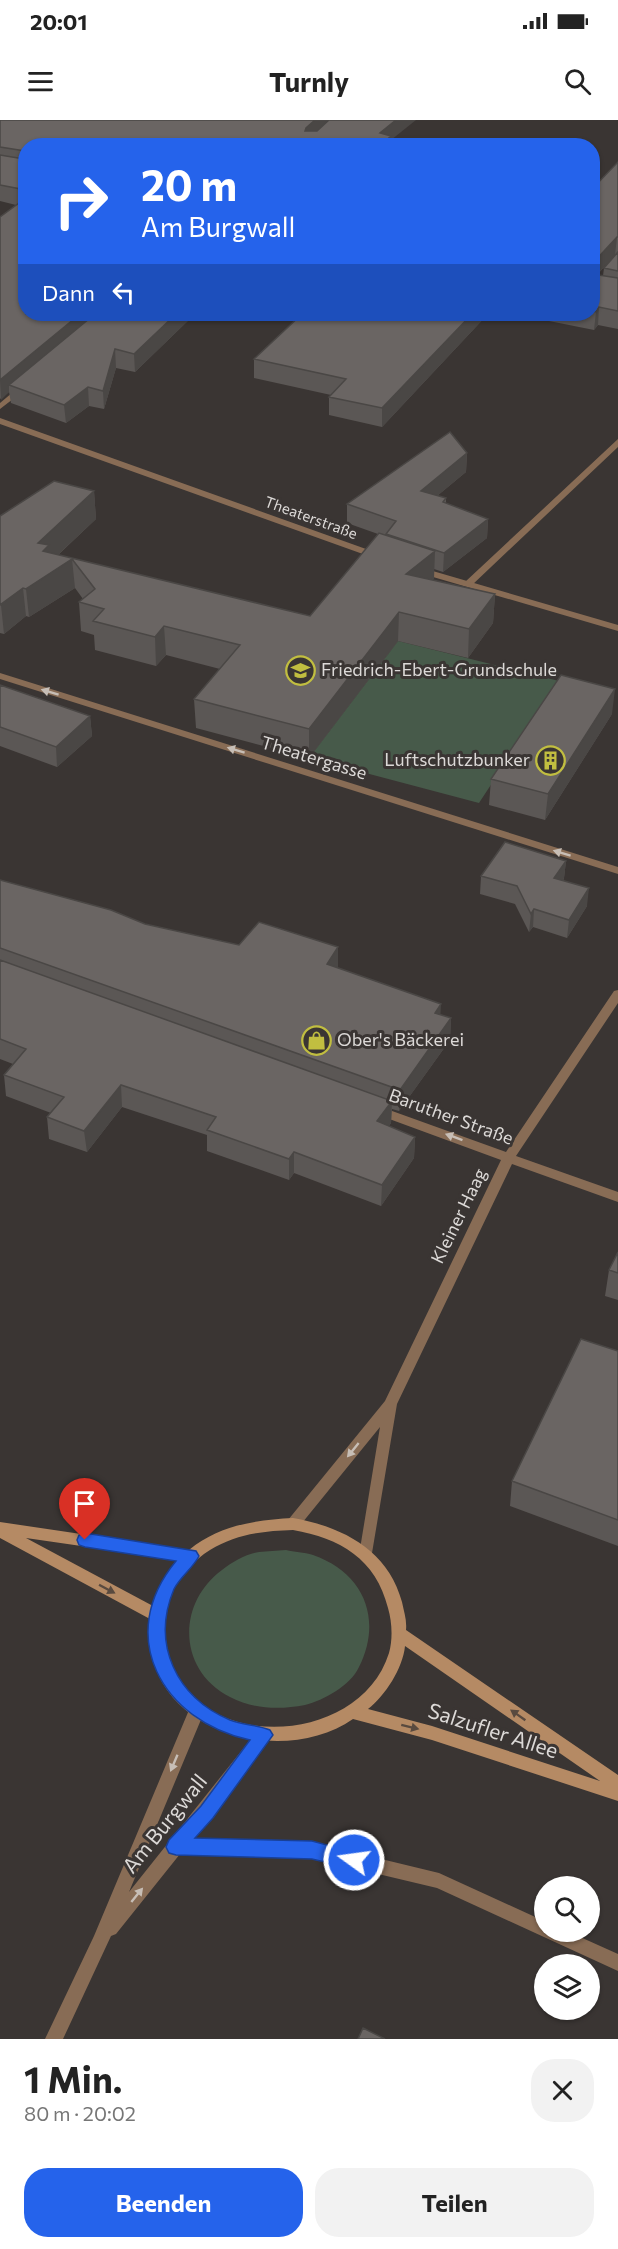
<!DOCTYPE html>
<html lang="de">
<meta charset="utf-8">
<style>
:root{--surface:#fff;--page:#f2f2f2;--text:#222;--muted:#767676;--accent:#2563eb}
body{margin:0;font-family:Commissioner,sans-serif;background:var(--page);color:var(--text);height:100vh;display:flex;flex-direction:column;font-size:22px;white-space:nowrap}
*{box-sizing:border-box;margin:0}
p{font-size:20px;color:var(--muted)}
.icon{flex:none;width:33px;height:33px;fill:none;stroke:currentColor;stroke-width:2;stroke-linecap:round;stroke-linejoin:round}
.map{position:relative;height:1919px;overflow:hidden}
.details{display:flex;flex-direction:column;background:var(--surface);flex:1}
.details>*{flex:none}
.guide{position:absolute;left:18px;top:18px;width:582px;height:183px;border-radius:24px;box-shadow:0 2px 4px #0004;background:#2563eb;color:#fff;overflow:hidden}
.fabs{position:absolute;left:534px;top:1756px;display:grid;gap:12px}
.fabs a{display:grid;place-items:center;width:66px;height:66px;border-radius:50%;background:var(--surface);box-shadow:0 2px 4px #0004;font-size:30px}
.pin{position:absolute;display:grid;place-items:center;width:51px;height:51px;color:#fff;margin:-62px -26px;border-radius:50% 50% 50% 0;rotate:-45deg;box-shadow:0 0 6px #0007}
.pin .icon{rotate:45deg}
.me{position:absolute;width:66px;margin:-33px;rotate:284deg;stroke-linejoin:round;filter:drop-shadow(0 0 4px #0008)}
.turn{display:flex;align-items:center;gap:21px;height:126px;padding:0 24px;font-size:27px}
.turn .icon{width:78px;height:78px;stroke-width:2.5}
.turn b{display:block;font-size:42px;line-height:51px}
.then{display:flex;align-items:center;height:57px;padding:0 24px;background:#0003;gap:12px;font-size:22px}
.round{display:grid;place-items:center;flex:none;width:63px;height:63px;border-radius:24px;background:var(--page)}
.summary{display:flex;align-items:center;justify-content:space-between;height:102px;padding:0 24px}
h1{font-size:36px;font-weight:700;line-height:45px}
.cta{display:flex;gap:12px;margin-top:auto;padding:12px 24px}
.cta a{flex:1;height:69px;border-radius:24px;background:var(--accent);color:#fff;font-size:24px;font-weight:700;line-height:69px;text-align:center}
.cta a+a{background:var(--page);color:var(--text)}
.status{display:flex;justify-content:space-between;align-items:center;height:42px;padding:0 30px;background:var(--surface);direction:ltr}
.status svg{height:16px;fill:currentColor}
header{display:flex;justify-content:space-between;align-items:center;height:78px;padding:0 24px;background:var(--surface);font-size:27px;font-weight:700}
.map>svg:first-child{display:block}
.green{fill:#475a4a}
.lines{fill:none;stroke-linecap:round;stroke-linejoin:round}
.service{fill:#886c55;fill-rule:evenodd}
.minor{fill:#886c55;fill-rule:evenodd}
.secondary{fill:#b58a64;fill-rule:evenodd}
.wall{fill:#5b5755;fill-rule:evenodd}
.shaded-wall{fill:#4a4745}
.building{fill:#6a6563;stroke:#4a4745;stroke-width:1.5}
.oneway{fill:#c7beb6}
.oneway2{fill:#594a3f}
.route{fill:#2563eb;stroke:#184099;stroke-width:1.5}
.labels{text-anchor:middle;stroke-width:6;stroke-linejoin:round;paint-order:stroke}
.far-street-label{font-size:15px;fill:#dcd9d7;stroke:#3a3533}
.poi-label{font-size:18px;fill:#dcd9d7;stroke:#3a3533;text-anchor:start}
.street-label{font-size:18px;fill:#dcd9d7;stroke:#3a3533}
.near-street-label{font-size:21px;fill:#dcd9d7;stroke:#3a3533}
</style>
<div class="status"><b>20:01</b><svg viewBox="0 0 49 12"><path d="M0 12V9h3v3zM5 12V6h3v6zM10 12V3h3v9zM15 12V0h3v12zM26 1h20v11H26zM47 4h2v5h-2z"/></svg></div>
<header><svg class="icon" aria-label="menu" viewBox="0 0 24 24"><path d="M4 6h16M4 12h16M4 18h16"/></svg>Turnly<svg class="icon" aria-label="search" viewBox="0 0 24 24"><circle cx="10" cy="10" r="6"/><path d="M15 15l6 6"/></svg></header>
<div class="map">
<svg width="618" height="1919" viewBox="0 0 618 1919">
<rect width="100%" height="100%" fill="#3a3533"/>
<path class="green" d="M398 521 559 561 479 683 309 638Z
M286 1430C294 1432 304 1432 313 1435 364 1453 383 1499 359 1547 350 1566 324 1580 305 1585 279 1590 253 1589 230 1577 177 1550 177 1483 222 1450 232 1442 246 1434 259 1432 267 1431 277 1431 286 1430Z"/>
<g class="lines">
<path class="service" d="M618 319V327L471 466H465V462Z
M176 1719 311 1722 439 1753 544 1801V1812H569L618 1834V1851L437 1768 311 1738 176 1735 170 1732 168 1727 170 1722Z"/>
<path class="minor" d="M19 267 26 269 0 289V283Z
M0 298 380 434 382 436 380 438H374L0 304Z
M419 447 618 505V511L416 452V448Z
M0 553 618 747V754L0 559Z
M618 870V883L516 1036 618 1072V1082L512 1044 397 1284 371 1439 366 1441 361 1439 359 1435 380 1307 298 1408 293 1410 288 1408 286 1404 288 1400 385 1281 501 1040 373 993 371 990 373 987H381L506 1032 614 871Z
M197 1583 202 1585 205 1590 129 1772 258 1610 264 1608 270 1610 272 1615 232 1669 116 1814 111 1816 63 1919H45L94 1816 189 1590 192 1585Z"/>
<path class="secondary" d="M293 1398C343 1407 388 1430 402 1482 404 1492 407 1500 406 1510L618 1655V1681L432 1620 353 1599C290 1643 175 1620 153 1540 149 1526 149 1513 150 1499L0 1418V1402L189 1430C219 1405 256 1400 293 1398ZM293 1410C340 1418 376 1439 388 1488 392 1502 393 1519 389 1533 370 1594 295 1618 238 1602 156 1579 136 1477 210 1430 236 1414 263 1411 293 1410ZM26 1418 178 1440 167 1454 153 1486ZM405 1526 600 1661 432 1606 368 1589C385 1576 403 1548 405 1526Z"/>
</g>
<path class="wall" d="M0 0 391 20 26 26V194H195L135 252 116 248 104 289 89 286 66 303 11 283 9 272 0 279V97L16 85 0 81Z
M618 42V209L598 205 594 210 514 194H592V69ZM615 135 604 148 603 156 597 155Z
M488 194 382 307 329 295V277L331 275 254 258V239Z
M467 333 466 352 437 376 446 378V383L488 399 487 418 443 452 434 449 433 460 495 474 493 503 468 538 398 521 309 638 196 608 194 579 220 549 166 535 156 546 95 530 94 515 81 511 79 482 83 479 75 468 29 497 26 496 4 514 0 513V396L94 371 96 399 58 435 310 496 378 414 347 403V384Z
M0 565 90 596 92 616 57 647 0 626Z
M612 594 545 700 489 685 491 659Z
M566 741 564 758 563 761 587 786 567 818 533 807 529 812 515 784 480 774 481 756Z
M0 760 145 804 239 825 338 827V848L441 895 451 898 450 920 399 991 392 989 391 1003 389 1006 415 1017 414 1038 381 1086 294 1053 289 1060 207 1031V1015L122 987 87 1032 49 1019 47 997 51 993 6 976 4 955 13 944 0 939Z
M618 1132V1180L605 1176 609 1150Z
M618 1231V1426L510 1386 512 1361Z"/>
<path class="shaded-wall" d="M315 0H334L306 24V8Z
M396 0H416L391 20V26H380V13Z
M617 117 615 135 592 160V144Z
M599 187 598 205 594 210 596 192Z
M80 194H103L9 265V272L1 280 0 260Z
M176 194H195L135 252 134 234Z
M472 194H488L382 307V288Z
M115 229 116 248 104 289 103 271Z
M88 267 89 286 66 303 64 285Z
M467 333 466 352 420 390 421 371Z
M94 371 96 399 50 442 72 439 75 468 29 497 26 469 38 423Z
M488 399 487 418 443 452 444 433Z
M435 431 434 459 405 482 406 454Z
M23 468 26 496 4 514 1 485Z
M495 474 493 503 468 538 469 509Z
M399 492 398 521 309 638V609Z
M164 506 166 535 156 546 155 517Z
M615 569 612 594 545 700 548 674Z
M90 596 92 616 57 647 56 627Z
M566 741 564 758 553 776 554 758Z
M589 768 587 786 567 818 569 800Z
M534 789 533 807 529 812 531 794Z
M338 827V849L327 844Z
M441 884 440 905 435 893Z
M451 898 450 920 399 991 400 970Z
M121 965 122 987 87 1032 84 1011Z
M392 981 391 1003 377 1023V1001Z
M415 1017 414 1038 381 1086 382 1065Z
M294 1032V1053L289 1060V1039Z"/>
<path class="building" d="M0 0H315L306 8 305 11H317L329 0H396L380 13 391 16 380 26H26V33L25 31 0 27Z
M0 35 24 39 26 38V70L0 65Z
M618 42V117H617L592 144V69Z
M26 78V194H80L0 260V97Z
M618 132V151L604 148Z
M592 154 618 158V191L599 187 596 192 592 191Z
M95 194H176L134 234 115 229 103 271 88 267 64 285 9 265Z
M302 194H472L382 288 329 277 346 259 254 239Z
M450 312 467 333 421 371 446 378 443 382 488 399 444 433 386 414 396 401 347 384Z
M54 361 94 371 38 423 49 425 43 431 310 496 379 413 435 431 406 454 495 474 469 509 399 492 309 609 194 579 240 525 164 506 155 517 93 501 104 489 79 482 95 469 72 439 26 469 23 468 0 485V396Z
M561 555 615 569 548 674 491 659Z
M0 565 90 596 56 627 0 607Z
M505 722 566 741 554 758 589 768 569 800 534 789 531 794 517 766 481 756Z
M0 760 111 790 145 804 239 825 259 802 338 827 327 844 441 884 435 893 451 898 400 970 0 828Z
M0 840 392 981 377 1001 415 1017 382 1065 294 1032 289 1039 207 1010 216 997 121 965 84 1011 47 997 64 977 4 955 26 929 0 919Z
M618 1132V1153L609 1150Z
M581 1219 618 1231V1400L512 1361Z
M363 1908 385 1919H358Z"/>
<defs><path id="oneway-solid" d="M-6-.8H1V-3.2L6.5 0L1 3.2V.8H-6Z" transform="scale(1.5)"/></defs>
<g class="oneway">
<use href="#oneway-solid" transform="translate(50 572) rotate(-163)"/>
<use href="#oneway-solid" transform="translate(236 630) rotate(-163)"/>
<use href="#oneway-solid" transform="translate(562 733) rotate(-163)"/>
<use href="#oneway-solid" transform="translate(454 1017) rotate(-160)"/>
<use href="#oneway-solid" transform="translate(353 1330) rotate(129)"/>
<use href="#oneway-solid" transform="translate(174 1643) rotate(113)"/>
<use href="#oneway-solid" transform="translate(137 1775) rotate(-51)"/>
</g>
<g class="oneway2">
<use href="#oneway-solid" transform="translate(107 1469) rotate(28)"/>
<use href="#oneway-solid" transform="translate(518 1595) rotate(-145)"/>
<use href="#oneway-solid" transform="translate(410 1607) rotate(14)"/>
</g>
<path class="route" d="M85 1413 196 1431 199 1436C193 1448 180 1457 174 1469 151 1524 176 1577 230 1600 243 1605 258 1605 270 1610L273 1615 213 1698 195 1718 312 1721 361 1734 363 1740 361 1747 354 1749 312 1739 176 1735 169 1733 166 1727 169 1720 201 1686 250 1620C162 1601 114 1516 176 1441L85 1427 79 1425 77 1420 79 1415Z"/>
<defs>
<symbol id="school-ring" viewBox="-11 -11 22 22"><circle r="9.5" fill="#3a3533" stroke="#c1be40" stroke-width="1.5"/><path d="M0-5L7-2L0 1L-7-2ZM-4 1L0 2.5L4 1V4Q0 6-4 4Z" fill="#c1be40"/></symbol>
<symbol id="building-ring" viewBox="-11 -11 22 22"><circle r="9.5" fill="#3a3533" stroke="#c1be40" stroke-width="1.5"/><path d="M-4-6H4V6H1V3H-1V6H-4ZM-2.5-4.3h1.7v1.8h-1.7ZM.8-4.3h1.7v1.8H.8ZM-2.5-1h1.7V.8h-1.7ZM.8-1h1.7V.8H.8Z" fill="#c1be40"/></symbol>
<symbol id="shop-ring" viewBox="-11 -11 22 22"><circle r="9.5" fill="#3a3533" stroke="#c1be40" stroke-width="1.5"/><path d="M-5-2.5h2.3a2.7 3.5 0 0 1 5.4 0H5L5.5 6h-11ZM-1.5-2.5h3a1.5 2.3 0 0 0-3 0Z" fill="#c1be40"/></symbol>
</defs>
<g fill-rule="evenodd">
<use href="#school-ring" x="284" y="534" width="33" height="33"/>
<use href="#building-ring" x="534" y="624" width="33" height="33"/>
<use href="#shop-ring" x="300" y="904" width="33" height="33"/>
</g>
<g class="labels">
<g class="far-street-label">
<text transform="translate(311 398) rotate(20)" y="5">Theaterstraße</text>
</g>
<g class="poi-label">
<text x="321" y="556">Friedrich-Ebert-Grundschule</text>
<text x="530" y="646" text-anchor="end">Luftschutzbunker</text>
<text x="337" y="926">Ober's Bäckerei</text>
</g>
<g class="street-label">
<text transform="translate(314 638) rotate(17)" y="6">Theatergasse</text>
<text transform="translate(451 997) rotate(20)" y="6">Baruther Straße</text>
<text transform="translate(459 1096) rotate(-64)" y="6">Kleiner Haag</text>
</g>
<g class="near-street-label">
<text transform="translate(493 1611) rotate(18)" y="7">Salzufler Allee</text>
<text transform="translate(165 1704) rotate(-51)" y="7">Am Burgwall</text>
</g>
</g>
</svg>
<div class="fabs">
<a><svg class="icon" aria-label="search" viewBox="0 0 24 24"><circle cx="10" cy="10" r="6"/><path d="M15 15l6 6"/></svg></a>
<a><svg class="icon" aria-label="layers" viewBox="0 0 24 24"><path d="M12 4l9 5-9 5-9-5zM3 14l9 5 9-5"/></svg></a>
</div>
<div class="pin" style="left:85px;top:1420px;background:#d93025"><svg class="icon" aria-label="arrive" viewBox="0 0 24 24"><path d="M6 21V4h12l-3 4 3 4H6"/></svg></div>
<svg class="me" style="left:354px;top:1740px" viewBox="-20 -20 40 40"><circle r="17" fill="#2563eb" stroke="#fff" stroke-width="3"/><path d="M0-11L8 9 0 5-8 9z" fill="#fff"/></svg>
<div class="guide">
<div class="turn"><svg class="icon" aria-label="right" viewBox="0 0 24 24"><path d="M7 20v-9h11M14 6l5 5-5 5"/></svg><div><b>20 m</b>Am Burgwall</div></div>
<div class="then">Dann<svg class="icon" aria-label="left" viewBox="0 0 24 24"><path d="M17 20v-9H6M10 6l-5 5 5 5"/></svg></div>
</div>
</div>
<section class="details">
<div class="summary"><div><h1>1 Min.</h1><p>80 m · 20:02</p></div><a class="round"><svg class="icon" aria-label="close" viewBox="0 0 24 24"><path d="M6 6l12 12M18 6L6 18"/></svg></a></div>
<div class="cta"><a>Beenden</a><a>Teilen</a></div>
</section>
